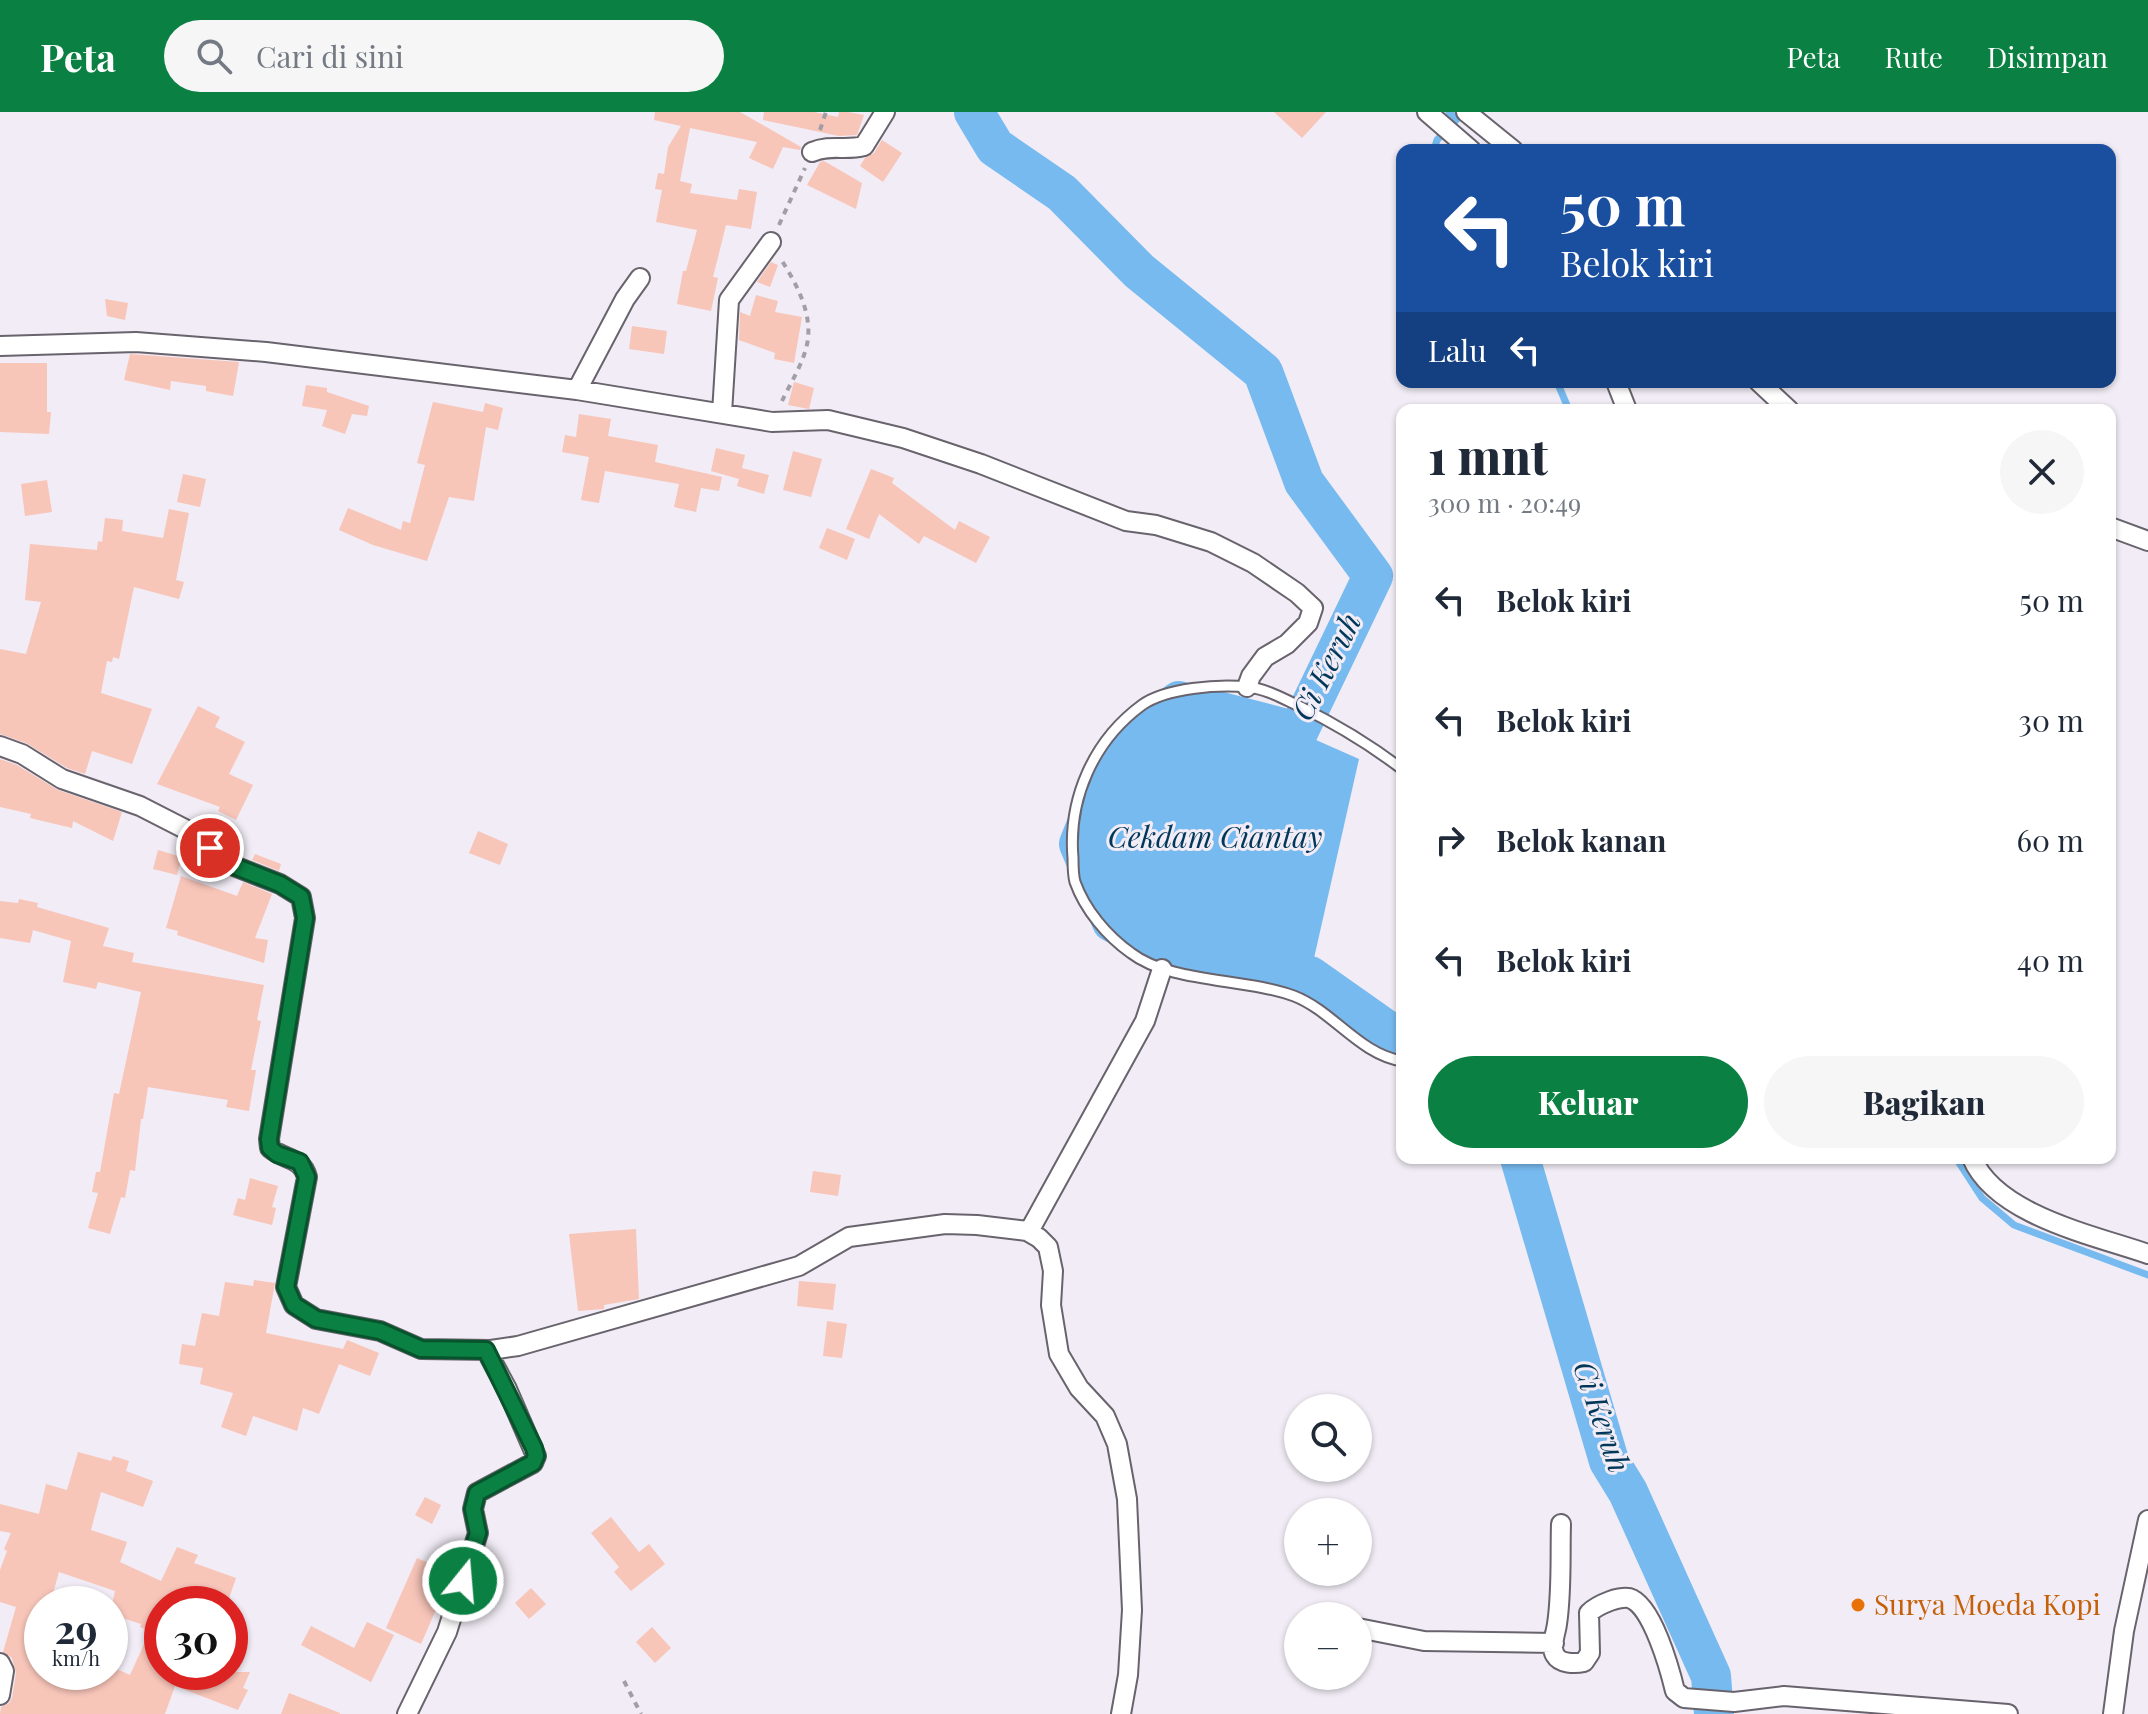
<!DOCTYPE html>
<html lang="id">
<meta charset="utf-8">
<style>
:root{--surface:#fff;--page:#f6f6f7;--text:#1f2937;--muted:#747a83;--accent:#0b8043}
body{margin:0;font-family:"Playfair Display",serif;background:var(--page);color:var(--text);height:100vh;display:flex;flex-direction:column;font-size:30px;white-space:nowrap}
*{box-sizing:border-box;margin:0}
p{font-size:26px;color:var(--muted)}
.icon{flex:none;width:44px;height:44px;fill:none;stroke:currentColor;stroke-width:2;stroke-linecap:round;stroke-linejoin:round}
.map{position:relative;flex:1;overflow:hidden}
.sheet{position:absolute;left:1396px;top:292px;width:720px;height:760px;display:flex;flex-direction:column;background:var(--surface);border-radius:16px;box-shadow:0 2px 6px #0004}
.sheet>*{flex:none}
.hud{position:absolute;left:1396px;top:32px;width:720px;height:244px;border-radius:16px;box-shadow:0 2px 6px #0004;background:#1a4fa0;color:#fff;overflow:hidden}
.tools{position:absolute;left:1284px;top:1282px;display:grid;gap:16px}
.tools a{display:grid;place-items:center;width:88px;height:88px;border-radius:50%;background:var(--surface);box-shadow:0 2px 6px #0004;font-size:40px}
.speed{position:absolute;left:24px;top:1474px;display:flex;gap:16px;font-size:40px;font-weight:700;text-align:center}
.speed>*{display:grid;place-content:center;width:104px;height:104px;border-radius:50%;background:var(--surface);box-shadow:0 2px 6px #0004;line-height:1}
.speed small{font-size:20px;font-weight:400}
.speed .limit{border:12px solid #d22;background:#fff;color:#111}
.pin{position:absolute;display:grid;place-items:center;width:68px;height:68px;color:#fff;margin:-34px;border:4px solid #fff;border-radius:50%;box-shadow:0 2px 8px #0007}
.me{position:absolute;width:88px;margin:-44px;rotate:17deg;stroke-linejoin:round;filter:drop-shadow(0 0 6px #0008)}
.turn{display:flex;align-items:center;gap:28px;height:168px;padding:0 32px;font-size:36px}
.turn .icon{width:104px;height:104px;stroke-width:2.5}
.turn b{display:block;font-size:56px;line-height:68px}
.then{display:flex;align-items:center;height:76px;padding:0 32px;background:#0003;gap:16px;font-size:30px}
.round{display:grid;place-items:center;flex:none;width:84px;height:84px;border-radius:42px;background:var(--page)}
.overview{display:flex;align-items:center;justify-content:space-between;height:136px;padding:0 32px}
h1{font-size:48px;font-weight:800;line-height:60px}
.action{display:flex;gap:16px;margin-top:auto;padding:16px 32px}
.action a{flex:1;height:92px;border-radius:48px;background:var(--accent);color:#fff;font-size:32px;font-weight:800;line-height:92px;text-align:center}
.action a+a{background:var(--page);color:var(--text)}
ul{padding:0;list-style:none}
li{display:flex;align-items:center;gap:24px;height:120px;padding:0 32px}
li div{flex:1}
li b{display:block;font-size:30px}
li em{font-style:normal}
header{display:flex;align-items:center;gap:48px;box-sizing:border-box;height:112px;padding:0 40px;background:var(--accent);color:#fff}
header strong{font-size:38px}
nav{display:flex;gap:44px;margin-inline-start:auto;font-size:28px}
.search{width:560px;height:72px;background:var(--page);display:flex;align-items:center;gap:20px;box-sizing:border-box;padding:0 28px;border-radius:44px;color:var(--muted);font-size:30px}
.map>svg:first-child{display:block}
.water{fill:#77baef}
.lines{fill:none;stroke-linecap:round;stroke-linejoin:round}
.stream{stroke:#77baef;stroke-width:7}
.river{stroke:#77baef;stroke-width:40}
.building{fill:#f8c5b9;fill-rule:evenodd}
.lane-casing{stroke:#68636c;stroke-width:13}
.street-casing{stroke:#68636c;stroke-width:22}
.path{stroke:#a29ea5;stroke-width:4;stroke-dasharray:6 6;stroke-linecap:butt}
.lane{stroke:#fff;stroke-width:9}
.street{stroke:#fff;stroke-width:18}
.route-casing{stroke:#07532c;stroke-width:20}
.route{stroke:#0b8043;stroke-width:14}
.food-dot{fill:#e8710a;stroke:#f1ecf5;stroke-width:3}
.labels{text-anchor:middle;stroke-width:6;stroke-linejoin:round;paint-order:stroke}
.food-label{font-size:28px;fill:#c56008;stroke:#f1ecf5;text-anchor:start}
.water-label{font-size:30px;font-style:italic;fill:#01385a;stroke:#f1ecf5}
</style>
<header>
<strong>Peta</strong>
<div class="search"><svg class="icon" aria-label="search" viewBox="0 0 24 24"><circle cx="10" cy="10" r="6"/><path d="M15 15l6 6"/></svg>Cari di sini</div>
<nav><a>Peta</a><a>Rute</a><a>Disimpan</a></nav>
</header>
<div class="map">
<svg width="2148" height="1602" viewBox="0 0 2148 1602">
<rect width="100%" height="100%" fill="#f1ecf5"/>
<path class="water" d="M1179 592 1298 620 1359 647 1310 864 1280 869 1176 843 1112 810 1079 732 1117 637Z"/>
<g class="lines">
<path class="stream" d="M1434 38 1437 28 1457 7 1449 0
M1557 270 1569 298
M1956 1046 1982 1086 2014 1113 2148 1163"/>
<path class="river" d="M974 0 995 35 1062 81 1139 159 1263 260 1304 370 1373 464 1298 620 1179 589 1117 637 1079 732 1112 810 1176 843 1310 864 1402 929
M1520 1046 1609 1349 1628 1380 1711 1564 1714 1602"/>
</g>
<path class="building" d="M655 0H740L801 35 800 38 783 35 773 57 749 46 757 30 690 16 680 69 692 72 690 81 737 88 739 77 757 80 751 117 726 113 713 165 718 166 711 199 677 192 683 159H686L697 118 656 110 662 78 655 77 658 61 664 62 668 35 681 14 654 8Z
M764 0H814L838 5 839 0H848L864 3 857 23 839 24 763 8Z
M1274 0H1326L1302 26Z
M882 28 902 41 883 70 860 54 865 46 874 41Z
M824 49 862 71 856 97 807 73 820 50Z
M771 150 778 153 770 175 757 170Z
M756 183 778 189 775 200 802 205 794 251 774 247 775 241 739 228 740 200 750 204Z
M105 187 128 191 125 208 107 204Z
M632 214 667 219 664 242 629 237Z
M130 242 239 250 233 284 206 279V274L171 269 170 278 124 268Z
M0 251H47V300H51L49 322 0 320Z
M794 270 814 276 809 297 788 293Z
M306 273 327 276V280L369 294 367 304 352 302 345 322 322 314 327 298 302 294Z
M433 290 483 300 485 291 503 296 498 318 486 315 474 389 449 385 427 449 373 433 339 418 348 396 401 418 403 409 410 411 425 353 417 351Z
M579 302 611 307 608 324 658 333 655 350 722 365 719 379 701 376 696 400 674 395 679 372 605 359 599 391 581 388 589 345 562 340 565 323 576 325Z
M716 336 745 343 742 356 769 363 764 382 737 374 739 367 711 359Z
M793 339 822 347 811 385 783 378Z
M871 357 894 366 892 371 955 418 959 409 990 425 976 451 924 424 919 432 879 402 869 427 846 417Z
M183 362 206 367 200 395 177 390Z
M47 368 52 400 25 404 21 372Z
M169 397 189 401 176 468 184 470 179 487 134 475 119 547 113 545 112 550 107 549 101 581 152 597 132 652 92 639 85 662 67 656 26 631 0 622V537L26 542 41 490 25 488 30 432 97 438 98 429 102 430 105 406 123 408 122 419 163 426Z
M827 416 855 427 847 448 819 436Z
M198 594 220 605 215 615 245 630 229 662 253 673 236 708 218 699 220 695 157 672Z
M0 647 17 653 58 678 122 700 113 729 73 709 72 716 30 706 31 702 0 695Z
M478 719 508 732 500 753 469 741Z
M158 738 182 745 177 763 153 757Z
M255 742 281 752 279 759 252 748Z
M181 764 237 784 243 770 272 782 255 826 268 828 264 851 177 823 178 819 166 816Z
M19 787 38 791 37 795 109 816 103 834 134 841 132 850 264 873 257 908 261 909 251 958H256L249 999 226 995 228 988 148 975 143 1007H141L135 1059 130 1058 125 1086 121 1085 110 1122 88 1116 98 1081 92 1080 96 1060H100L114 981 119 982 141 880 98 870 96 877 63 870 71 829 33 818 30 831 0 826V789L18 791Z
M813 1059 841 1063 838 1084 810 1080Z
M250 1066 278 1074 272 1095 276 1096 272 1113 233 1103 238 1086 245 1088Z
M636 1117 639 1187 604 1193V1197L578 1199 569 1122Z
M254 1168 275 1171 266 1221 343 1237 347 1228 379 1241 370 1264 339 1252 319 1302 303 1296 297 1319 253 1304 246 1324 221 1315 233 1281 200 1272 203 1256 179 1252 182 1232 195 1234 202 1201 219 1204 225 1170 253 1174Z
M799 1169 836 1172 833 1198 797 1194Z
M827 1209 847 1212 842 1246 823 1244Z
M78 1340 111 1349 113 1344 129 1349 126 1359 153 1369 143 1395 101 1380 91 1418 127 1430 120 1450 161 1469 177 1435 198 1443 194 1451 236 1466 227 1492H162V1560H250L243 1576 248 1578 238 1598 175 1574 165 1602H0L1 1595 9 1591 12 1586 16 1561 12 1546 3 1540 16 1495 0 1490V1458L7 1439 4 1437 11 1421 0 1419V1392L39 1402 46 1372 67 1378ZM59 1460 115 1479 110 1502 141 1512 140 1515 150 1519 130 1563 112 1555 110 1560H42V1492H50Z
M425 1385 441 1393 432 1412 415 1403Z
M611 1405 639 1440 649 1432 665 1452 631 1479 614 1460 619 1455 591 1421Z
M417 1446 452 1461 421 1532 386 1516Z
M531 1476 546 1492 529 1507 515 1491Z
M367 1510 394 1523 371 1570 301 1533 311 1514 354 1536Z
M652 1515 671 1536 655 1551 636 1530Z
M289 1581 340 1601V1602H281Z"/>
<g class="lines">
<defs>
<path id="lane" d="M1402 657C1369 632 1336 612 1299 594 1282 586 1266 577 1248 575 1218 572 1166 576 1142 593 1093 629 1068 687 1073 746 1073 754 1073 763 1075 770 1085 798 1107 824 1131 841 1170 871 1245 866 1294 884 1333 899 1359 942 1402 949"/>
<path id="street" d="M1427 0 1471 38
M1466 0 1513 38
M812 40C831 32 845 39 864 34L885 0
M0 234 136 230 266 240 577 278 625 187 640 166
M1616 270 1627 298
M1759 270 1789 298
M577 278 772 310 828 308 903 326 981 352 1126 409 1156 413 1211 430 1253 451 1297 481 1313 496 1308 511 1287 532 1265 545 1251 564 1247 575
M722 301 729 188 771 130
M2110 415 2148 429
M0 634 22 642 62 667 140 694 185 717 234 754 280 772 301 785 305 806 269 1027 270 1036C284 1048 302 1045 307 1065L286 1175 294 1193 316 1207 380 1219 421 1237 491 1238 518 1234 799 1154 849 1125 945 1112 977 1113 1027 1119 1039 1126 1048 1135 1053 1159 1051 1193 1059 1242 1079 1276 1105 1304 1117 1332 1127 1387 1132 1498 1128 1563 1121 1602
M1972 1046C1996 1103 2093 1123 2148 1142
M1027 1119 1032 1114 1145 909 1162 857
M1561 1412C1560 1445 1562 1479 1557 1512 1556 1521 1550 1534 1555 1543 1560 1552 1575 1552 1584 1550L1590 1541 1589 1501C1595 1495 1602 1492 1610 1489 1615 1487 1624 1485 1629 1486 1652 1492 1670 1558 1675 1579L1684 1586 1734 1590 1784 1584 2008 1602
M1358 1516 1424 1529 1554 1531
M0 1551 4 1559 0 1583
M407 1602 447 1520 463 1469 478 1421 473 1397 477 1381 533 1351 536 1344 507 1277 486 1238
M2113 1602 2124 1519 2148 1408"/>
</defs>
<use href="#lane" class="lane-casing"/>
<use href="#street" class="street-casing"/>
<path class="path" d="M820 18 826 0
M779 113 805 56
M782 289C791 270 806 247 808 226 811 199 796 171 782 149
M624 1569 641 1602"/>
<use href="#lane" class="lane"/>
<use href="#street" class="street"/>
</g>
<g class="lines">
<defs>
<path id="route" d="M210 736 234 754 280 772 301 785 305 806 269 1027 270 1036 277 1042 300 1050 307 1065 286 1175 294 1193 316 1207 380 1219 421 1237 486 1238 534 1336 536 1344 533 1351 477 1381 473 1397 478 1421 463 1469"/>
</defs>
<use href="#route" class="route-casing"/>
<use href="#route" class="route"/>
</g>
<circle class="food-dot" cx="1858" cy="1493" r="8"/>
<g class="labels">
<g class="food-label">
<text x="1874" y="1503">Surya Moeda Kopi</text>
</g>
<g class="water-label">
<text transform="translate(1327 555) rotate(-63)" y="10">Ci Keruh</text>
<text x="1215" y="736">Cekdam Ciantay</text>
<text transform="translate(1601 1305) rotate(71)" y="10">Ci Keruh</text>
</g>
</g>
</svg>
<div class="tools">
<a><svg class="icon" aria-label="search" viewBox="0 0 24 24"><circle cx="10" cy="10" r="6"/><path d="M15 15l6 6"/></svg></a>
<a>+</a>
<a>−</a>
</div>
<div class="speed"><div>29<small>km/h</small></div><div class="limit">30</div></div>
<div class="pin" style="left:210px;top:736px;background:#d93025"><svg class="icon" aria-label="arrive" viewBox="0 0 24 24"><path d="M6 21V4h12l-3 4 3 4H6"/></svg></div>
<svg class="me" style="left:463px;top:1469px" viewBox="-20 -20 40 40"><circle r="17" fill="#0b8043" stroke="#fff" stroke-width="3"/><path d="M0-11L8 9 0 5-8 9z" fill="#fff"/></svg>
<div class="hud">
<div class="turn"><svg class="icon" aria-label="left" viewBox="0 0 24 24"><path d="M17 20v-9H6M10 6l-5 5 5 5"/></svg><div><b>50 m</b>Belok kiri</div></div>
<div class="then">Lalu<svg class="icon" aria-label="left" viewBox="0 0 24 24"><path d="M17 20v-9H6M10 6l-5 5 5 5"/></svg></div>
</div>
<section class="sheet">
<div class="overview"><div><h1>1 mnt</h1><p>300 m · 20:49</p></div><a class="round"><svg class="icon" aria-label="close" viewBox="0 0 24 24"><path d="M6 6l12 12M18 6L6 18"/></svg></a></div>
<ul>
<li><svg class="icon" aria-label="left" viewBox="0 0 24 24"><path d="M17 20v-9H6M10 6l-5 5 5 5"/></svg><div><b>Belok kiri</b></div><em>50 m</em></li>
<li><svg class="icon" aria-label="left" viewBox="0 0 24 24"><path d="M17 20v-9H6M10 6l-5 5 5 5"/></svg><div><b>Belok kiri</b></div><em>30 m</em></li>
<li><svg class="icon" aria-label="right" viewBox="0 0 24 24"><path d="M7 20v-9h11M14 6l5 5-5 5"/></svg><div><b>Belok kanan</b></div><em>60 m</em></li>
<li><svg class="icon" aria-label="left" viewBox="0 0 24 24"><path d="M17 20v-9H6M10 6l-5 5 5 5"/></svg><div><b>Belok kiri</b></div><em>40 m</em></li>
</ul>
<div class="action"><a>Keluar</a><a>Bagikan</a></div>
</section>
</div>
